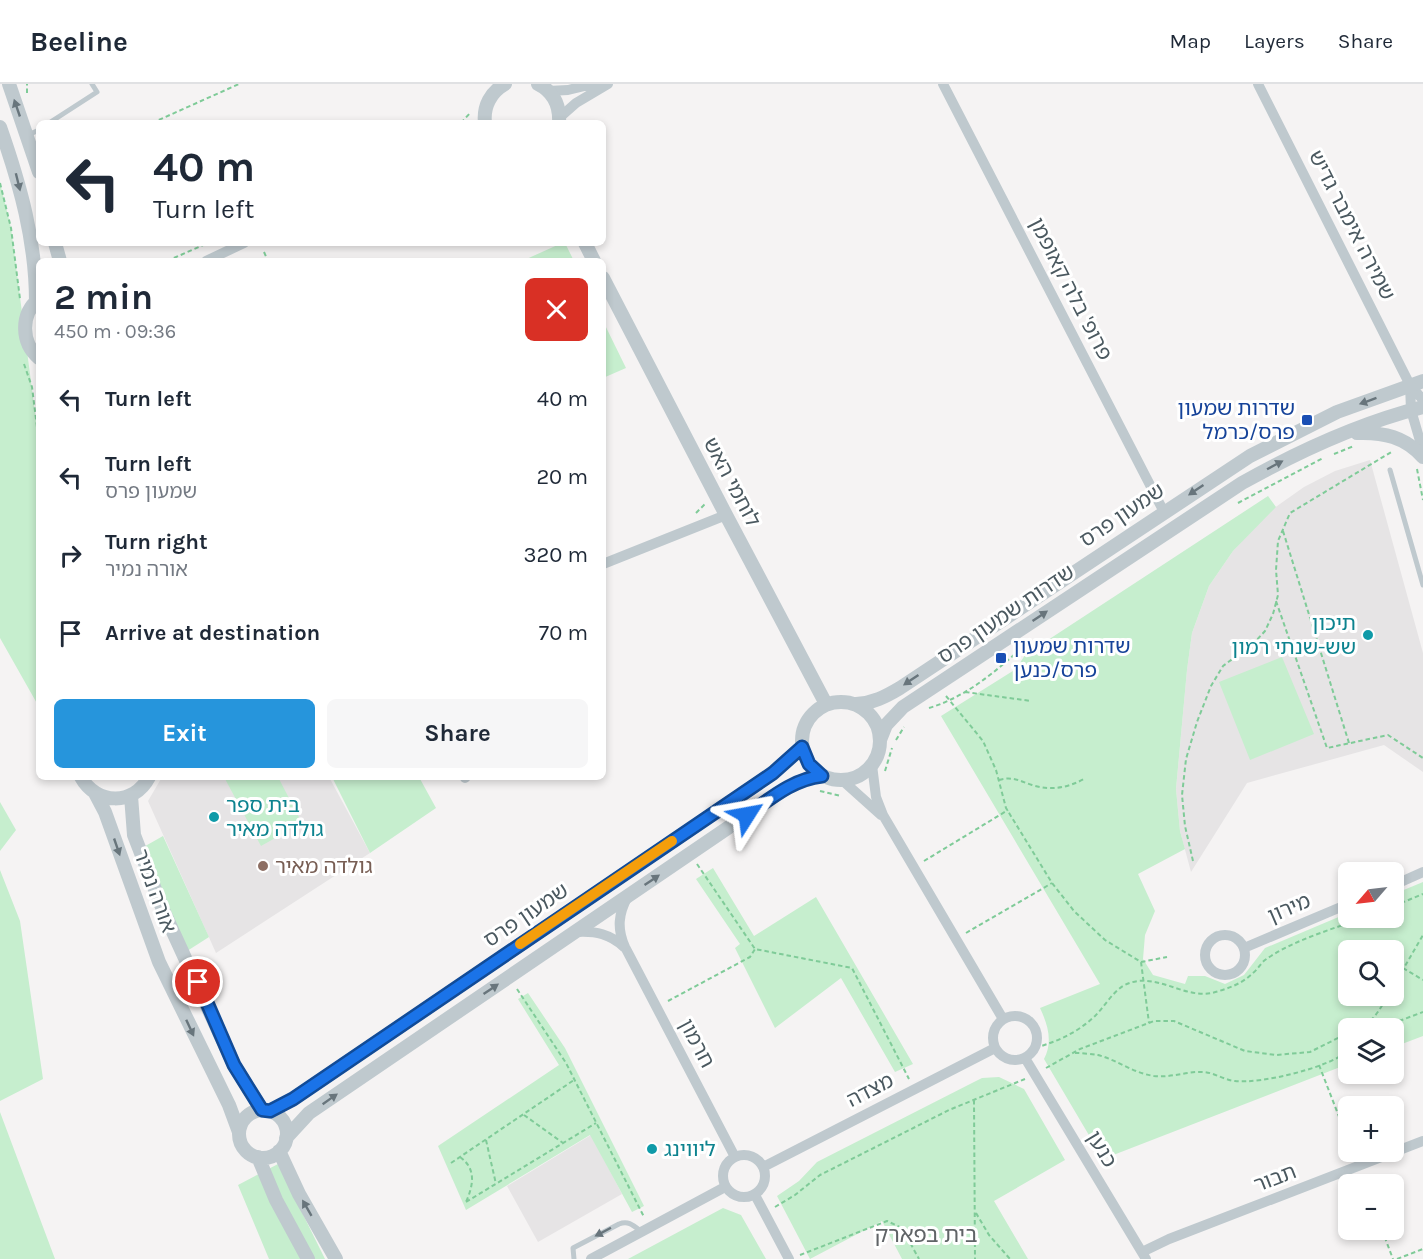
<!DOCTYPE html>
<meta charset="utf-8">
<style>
:root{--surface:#fff;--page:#f6f6f7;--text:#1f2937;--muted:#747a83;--line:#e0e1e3;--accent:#2695dc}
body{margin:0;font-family:Karla,"Noto Sans Hebrew",sans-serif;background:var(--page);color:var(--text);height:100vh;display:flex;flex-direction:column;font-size:22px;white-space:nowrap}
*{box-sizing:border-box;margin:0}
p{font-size:20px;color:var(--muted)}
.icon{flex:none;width:33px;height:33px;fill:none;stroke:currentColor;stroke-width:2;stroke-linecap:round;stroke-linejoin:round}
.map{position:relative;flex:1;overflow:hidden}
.details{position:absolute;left:36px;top:174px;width:570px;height:522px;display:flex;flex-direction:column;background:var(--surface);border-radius:9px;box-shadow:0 3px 9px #0003}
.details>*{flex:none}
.hud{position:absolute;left:36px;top:36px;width:570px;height:126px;border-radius:9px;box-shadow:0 3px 9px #0003;background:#fff;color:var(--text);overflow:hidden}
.needle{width:39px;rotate:242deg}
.fabs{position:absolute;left:1338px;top:778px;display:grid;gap:12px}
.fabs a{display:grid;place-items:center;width:66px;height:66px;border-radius:9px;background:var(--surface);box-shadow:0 3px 9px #0003;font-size:30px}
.pin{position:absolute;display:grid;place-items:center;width:51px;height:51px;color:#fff;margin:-26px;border:3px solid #fff;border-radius:50%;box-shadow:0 2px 6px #0007}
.me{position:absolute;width:66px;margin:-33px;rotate:56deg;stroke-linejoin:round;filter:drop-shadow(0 0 4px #0008)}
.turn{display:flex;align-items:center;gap:21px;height:126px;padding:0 18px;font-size:27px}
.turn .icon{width:78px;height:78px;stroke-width:2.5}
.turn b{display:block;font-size:42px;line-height:51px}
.round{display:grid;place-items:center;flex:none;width:63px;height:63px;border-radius:9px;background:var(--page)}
.overview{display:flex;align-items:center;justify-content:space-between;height:102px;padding:0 18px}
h1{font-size:36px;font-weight:700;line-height:45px}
.action{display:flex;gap:12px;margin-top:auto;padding:12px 18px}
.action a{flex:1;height:69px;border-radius:9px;background:var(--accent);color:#fff;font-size:24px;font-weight:700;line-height:69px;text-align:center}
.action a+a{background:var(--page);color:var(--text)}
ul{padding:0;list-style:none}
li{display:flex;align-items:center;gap:18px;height:78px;padding:0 18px}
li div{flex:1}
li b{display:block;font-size:22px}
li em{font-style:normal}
header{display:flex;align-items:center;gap:36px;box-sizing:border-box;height:84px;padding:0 30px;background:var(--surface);border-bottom:2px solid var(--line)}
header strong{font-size:28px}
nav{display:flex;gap:33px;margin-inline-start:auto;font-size:21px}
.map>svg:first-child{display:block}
.education{fill:#e6e4e5}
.green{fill:#c6eece;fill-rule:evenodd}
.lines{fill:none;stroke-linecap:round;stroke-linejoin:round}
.path{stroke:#7fcb98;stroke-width:2;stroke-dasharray:4.5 3;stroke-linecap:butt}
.service{stroke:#bfc9ce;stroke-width:5}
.minor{stroke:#bfc9ce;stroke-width:10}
.tertiary{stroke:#bfc9ce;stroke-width:14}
.oneway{fill:#68757c}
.route-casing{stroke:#114b97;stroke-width:15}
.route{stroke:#1a73e8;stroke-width:10}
.slow{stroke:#f59e0b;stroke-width:10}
.transit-dot{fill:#1a4fb4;stroke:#fff;stroke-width:2}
.culture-dot{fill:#0f9aa8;stroke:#fff;stroke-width:2}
.education-dot{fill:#8d6e63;stroke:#fff;stroke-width:2}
.labels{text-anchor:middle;stroke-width:6;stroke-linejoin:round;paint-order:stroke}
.street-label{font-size:21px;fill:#4b5960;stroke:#fff}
.transit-label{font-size:21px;fill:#164399;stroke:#fff;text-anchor:end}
.culture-label{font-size:21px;fill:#0d838f;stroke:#fff;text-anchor:start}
.education-label{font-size:21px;fill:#785e54;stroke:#fff;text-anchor:start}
.neighbourhood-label{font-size:22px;fill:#606467;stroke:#fff}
</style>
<header>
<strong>Beeline</strong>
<nav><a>Map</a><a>Layers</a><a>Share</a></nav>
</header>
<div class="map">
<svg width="1423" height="1175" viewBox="0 0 1423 1175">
<rect width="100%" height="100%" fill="#f5f3f3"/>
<path class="education" d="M1370 376 1423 569V688L1384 661 1247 699 1191 788 1180 747 1176 705 1187 586 1192 549 1209 502 1233 467 1270 427 1304 403 1335 387Z
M162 693H329L370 769 216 869 148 717Z
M591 1051 622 1110 538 1158 507 1102Z"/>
<path class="green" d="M0 99 11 144 39 359V623L0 554Z
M562 159H565L574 177H522Z
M603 237 626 284 603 294Z
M1268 412 1276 423 1233 467 1209 502 1192 549 1187 586 1176 705 1180 747 1185 765 1138 790 1155 827 1145 851 1143 875 1153 891 1185 900 1188 892H1205L1225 900 1244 891 1265 864 1348 829V834H1394V810L1423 798V952L1394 963V945H1348V980L1103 1075 1044 975C1053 958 1048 941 1040 924L1100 900 941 632 1016 585 1025 571ZM1348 867H1394V912H1348Z
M1282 573 1314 650 1250 676 1219 598Z
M224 693H278L302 739 261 762Z
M332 693H419L436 724 370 769Z
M0 718 16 746 0 767Z
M163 752 209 853 184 869 140 765Z
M713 784 754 852 816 813 913 980 895 988 841 894 775 944 735 864 740 860 696 795Z
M0 786 20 837 43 995 0 1017Z
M528 909 565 964 644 1122 632 1128 590 1051 466 1126 438 1062 559 981 518 915Z
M999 993 1024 1005 1065 1076 994 1117 1028 1175H902L882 1137 810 1175 777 1112 799 1097 817 1078 974 998 982 994Z
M0 1028 55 1175H0Z
M278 1080 325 1175H269L238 1101Z
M723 1124 741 1131 766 1175H628Z"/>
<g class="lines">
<path class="path" d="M27 9V0
M152 39 239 0
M461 39 471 28
M0 99 11 144 20 215
M264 168 268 177
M167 177 208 159
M24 280 32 303 39 359
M1334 370 1354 362
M1417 385 1423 416
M1238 419 1323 374
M696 429 705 420
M1283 447 1349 659
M1276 517 1327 664 1388 651 1423 674
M965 608 1031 617
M946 612 983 657 996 686 1006 724 1052 799 1074 827 1105 856 1141 878 1149 939
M929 624C969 612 1000 584 1030 556
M896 656 904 643
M885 687 892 664
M999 696C1012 692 1020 697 1032 701 1051 707 1067 704 1084 695
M820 707 841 712
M924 777 1008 726
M1193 777 1185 742 1182 711 1186 675 1197 638 1211 602 1223 582 1254 559 1265 547 1273 530 1278 511 1276 486 1278 457 1290 429 1393 367
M697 780 755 865 852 884 909 995
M1394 822 1423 810
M966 849 1052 799
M1141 878 1167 873
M1403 884 1423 896
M1394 901 1423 851
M517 905 566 979 644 1133
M668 917 750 873 755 865
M1358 945C1373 938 1380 926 1387 912
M1378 945 1423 928
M1035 964C1058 957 1077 949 1095 932 1104 923 1112 909 1123 902 1153 885 1182 915 1212 909 1227 905 1242 900 1253 889 1258 885 1261 879 1265 876 1293 856 1331 846 1362 834
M1075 969C1082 969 1091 970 1098 971 1117 976 1133 989 1154 992 1171 994 1187 987 1204 988 1215 989 1224 996 1235 997 1261 1000 1328 984 1348 967
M1319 981 1348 1056
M1046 984 1080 965 1154 937H1174L1245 967 1276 971 1310 968 1348 949
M974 1016 975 1175
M524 1031 563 1059
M486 1056 496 1100
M460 1073C477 1085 473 1102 466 1118
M451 1079 574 996
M1362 1092 1366 1101
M466 1118 596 1039
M775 1123 795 1111 820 1091 949 1026 1025 995
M976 1129 989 1151 1010 1175
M1382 1146 1393 1175
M800 1171 887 1137 902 1144 919 1175
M1397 1175 1423 1165"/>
<path class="service" d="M49 39 97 8 92 0
M28 51 39 46
M1390 386 1423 501
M574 1175 573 1164 619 1140C629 1136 634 1142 642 1148"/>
<path class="minor" d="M943 0 1164 428
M1258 0 1410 301 1423 316
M548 7 568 6 593 0
M559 34 576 19 608 0
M206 177 244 159
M1410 301 1411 326 1423 367
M603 480 726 431
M872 681 876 713 883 731 1003 935
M465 694 466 693
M842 696 881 731
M1394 801 1423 788
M628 812C618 830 617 845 625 863L735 1073
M577 848C596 847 610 850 624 863
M1205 871a20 20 0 1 1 40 0a20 20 0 1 1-40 0Z
M1244 864 1348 820
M993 954a22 22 0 1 1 44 0a22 22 0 1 1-44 0Z
M1025 974 1146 1175
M723 1092a21 21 0 1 1 42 0a21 21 0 1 1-42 0Z
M763 1083 995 964
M755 1111 789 1175
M1142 1168 1169 1155 1423 1057
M591 1175 725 1103"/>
<path class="tertiary" d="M9 0 39 88
M538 0C554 8 560 22 559 39
M485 39C483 22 491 8 505 0
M0 43C20 100 36 157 36 218
M55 159 60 177
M585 159 594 177
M603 194 726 431 826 620
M39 215C20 230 21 259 39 274
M1357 349C1384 348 1405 353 1423 373
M802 657a39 39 0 1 1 78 0a39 39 0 1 1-78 0Z
M856 620C873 619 885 613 900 604L1250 372 1337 328 1423 297
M880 656 886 641 903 623 1242 399C1299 367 1360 339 1423 323
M81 693C96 721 134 722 149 693
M95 709 105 728 159 878 229 1021 239 1048
M131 712 134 751 163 826 234 981 262 1026
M239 1050a24 24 0 1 1 48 0a24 24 0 1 1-48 0Z
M270 1027 293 1015 773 689 802 663
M286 1054 309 1029 785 705 810 693 822 692
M279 1067 299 1110 336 1175
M258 1073 276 1116 308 1175"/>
</g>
<defs><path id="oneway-solid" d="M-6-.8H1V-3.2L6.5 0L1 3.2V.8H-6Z" transform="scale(1.5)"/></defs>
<g class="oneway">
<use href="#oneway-solid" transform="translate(17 24) rotate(-109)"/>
<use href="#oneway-solid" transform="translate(18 98) rotate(76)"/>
<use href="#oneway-solid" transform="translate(1368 317) rotate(160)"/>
<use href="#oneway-solid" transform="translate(1275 381) rotate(-28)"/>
<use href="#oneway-solid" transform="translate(1196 406) rotate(146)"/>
<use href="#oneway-solid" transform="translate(1040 532) rotate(-34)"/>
<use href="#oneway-solid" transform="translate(911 596) rotate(146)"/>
<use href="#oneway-solid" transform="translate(117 763) rotate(71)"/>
<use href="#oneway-solid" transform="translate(652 796) rotate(-34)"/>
<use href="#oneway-solid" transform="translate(491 905) rotate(-34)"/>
<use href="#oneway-solid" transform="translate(190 944) rotate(65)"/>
<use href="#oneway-solid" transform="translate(330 1015) rotate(-35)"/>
<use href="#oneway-solid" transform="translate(307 1124) rotate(-120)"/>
<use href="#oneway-solid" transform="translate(603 1148) rotate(152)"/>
</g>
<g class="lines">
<defs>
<path id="route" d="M198 898 234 981 262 1026 270 1027 293 1015 773 689 802 663 809 680 822 692C793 695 770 715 747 731"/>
</defs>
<use href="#route" class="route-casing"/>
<use href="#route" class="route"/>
<path class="slow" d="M520 860 672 757"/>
</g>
<g class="transit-dot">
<rect x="1301" y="330" width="12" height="12" rx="3"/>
<rect x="995" y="568" width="12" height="12" rx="3"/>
</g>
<g class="culture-dot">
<circle cx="1368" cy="551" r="6"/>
<circle cx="214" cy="733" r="6"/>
<circle cx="652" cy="1065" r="6"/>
</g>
<circle class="education-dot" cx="263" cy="782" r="6"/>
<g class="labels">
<g class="street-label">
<text transform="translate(1352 141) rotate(63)" y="7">שמירה אימבר גדיש</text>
<text transform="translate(1071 205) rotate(63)" y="7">פרופ' בלה קאופמן</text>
<text transform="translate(732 398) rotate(62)" y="7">לוחמי האש</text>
<text transform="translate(1122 431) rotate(-34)" y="7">שמעון פרס</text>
<text transform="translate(1006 530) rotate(-34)" y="7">שדרות שמעון פרס</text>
<text transform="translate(155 807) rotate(70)" y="7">אורה נמיר</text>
<text transform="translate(1289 824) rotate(-23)" y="7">מירון</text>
<text transform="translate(526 831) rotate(-34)" y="7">שמעון פרס</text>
<text transform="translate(697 959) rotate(62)" y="7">חרמון</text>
<text transform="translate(870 1006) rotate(-27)" y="7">מצדה</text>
<text transform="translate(1102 1065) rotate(59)" y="7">כנען</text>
<text transform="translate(1275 1094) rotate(-21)" y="7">תבור</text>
</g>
<g class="transit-label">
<text x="1295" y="331">שדרות שמעון<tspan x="1295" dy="24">פרס/כרמל</tspan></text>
<text x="1013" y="569" text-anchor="start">שדרות שמעון<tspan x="1013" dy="24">פרס/כנען</tspan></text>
</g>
<g class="culture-label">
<text x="1356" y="546" text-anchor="end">תיכון<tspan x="1356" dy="24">שש-שנתי רמון</tspan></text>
<text x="226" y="728">בית ספר<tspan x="226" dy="24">גולדה מאיר</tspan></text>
<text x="664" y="1072">ליווינג</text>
</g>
<g class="education-label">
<text x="275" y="789">גולדה מאיר</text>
</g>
<g class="neighbourhood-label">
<text x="926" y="1158">בית בפארק</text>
</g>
</g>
</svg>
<div class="fabs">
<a><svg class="needle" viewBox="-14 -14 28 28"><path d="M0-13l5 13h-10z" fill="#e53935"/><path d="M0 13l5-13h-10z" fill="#747a83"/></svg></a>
<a><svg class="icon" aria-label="search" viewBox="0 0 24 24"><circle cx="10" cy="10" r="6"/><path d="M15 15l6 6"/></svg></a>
<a><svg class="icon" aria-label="layers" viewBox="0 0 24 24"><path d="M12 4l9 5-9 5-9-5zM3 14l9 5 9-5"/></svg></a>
<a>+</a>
<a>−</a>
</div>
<div class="pin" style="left:198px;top:898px;background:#d93025"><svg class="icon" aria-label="arrive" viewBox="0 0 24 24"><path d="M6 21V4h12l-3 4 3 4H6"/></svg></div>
<svg class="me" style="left:747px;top:731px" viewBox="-20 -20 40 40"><path d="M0-17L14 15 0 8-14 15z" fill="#1a73e8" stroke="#fff" stroke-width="4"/></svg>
<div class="hud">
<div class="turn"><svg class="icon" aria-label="left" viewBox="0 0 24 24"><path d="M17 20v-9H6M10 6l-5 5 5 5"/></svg><div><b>40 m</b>Turn left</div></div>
</div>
<section class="details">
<div class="overview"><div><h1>2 min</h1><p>450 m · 09:36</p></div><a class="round" style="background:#d93025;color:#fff"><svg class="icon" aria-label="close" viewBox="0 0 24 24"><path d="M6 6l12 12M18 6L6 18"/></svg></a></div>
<ul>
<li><svg class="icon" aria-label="left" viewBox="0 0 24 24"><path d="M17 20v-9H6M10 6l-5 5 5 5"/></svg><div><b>Turn left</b></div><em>40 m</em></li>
<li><svg class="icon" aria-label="left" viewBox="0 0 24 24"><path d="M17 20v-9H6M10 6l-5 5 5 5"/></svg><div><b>Turn left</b><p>שמעון פרס</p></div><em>20 m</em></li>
<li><svg class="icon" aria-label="right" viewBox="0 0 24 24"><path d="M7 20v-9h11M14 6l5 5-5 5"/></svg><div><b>Turn right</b><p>אורה נמיר</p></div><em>320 m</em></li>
<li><svg class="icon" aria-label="arrive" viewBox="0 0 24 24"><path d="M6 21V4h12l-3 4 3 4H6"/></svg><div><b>Arrive at destination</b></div><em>70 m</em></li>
</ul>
<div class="action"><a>Exit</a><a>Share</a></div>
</section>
</div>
